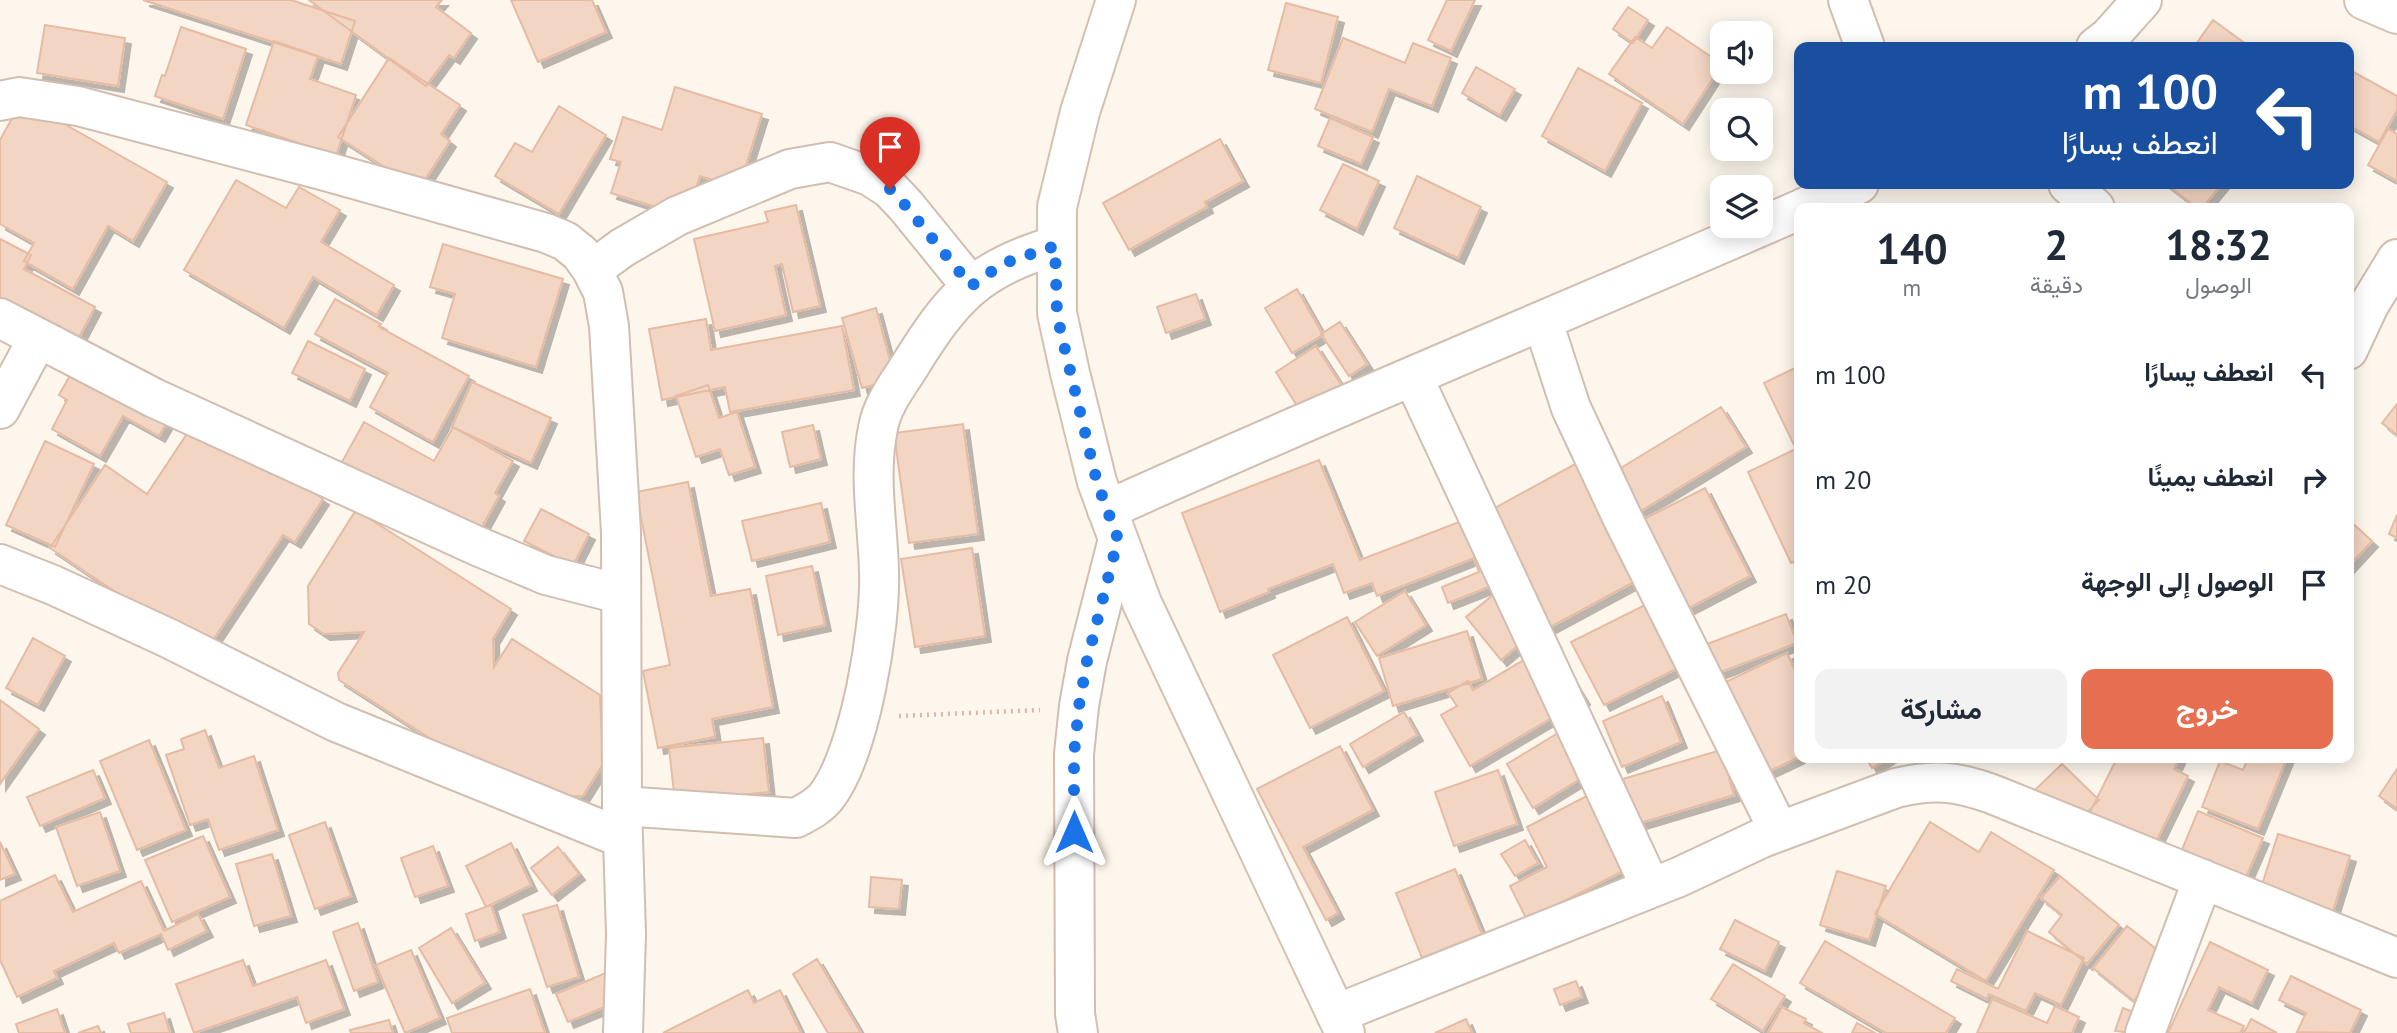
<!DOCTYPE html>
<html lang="ar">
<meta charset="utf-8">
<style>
:root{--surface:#fff;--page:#f2f2f3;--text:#1f2937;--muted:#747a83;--accent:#e76f51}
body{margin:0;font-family:"PT Sans",Vazirmatn,sans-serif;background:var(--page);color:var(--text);direction:rtl;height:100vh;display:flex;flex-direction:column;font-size:26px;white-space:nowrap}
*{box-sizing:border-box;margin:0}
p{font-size:23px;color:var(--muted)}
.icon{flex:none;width:38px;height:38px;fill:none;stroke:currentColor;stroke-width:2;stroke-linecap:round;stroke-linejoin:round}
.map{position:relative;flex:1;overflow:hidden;direction:ltr}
.details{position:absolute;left:1794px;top:203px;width:560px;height:560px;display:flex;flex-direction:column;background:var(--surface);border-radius:14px;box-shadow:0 4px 18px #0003;direction:rtl}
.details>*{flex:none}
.hud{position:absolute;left:1794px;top:42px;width:560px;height:147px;border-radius:14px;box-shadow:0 4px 18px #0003;direction:rtl;background:#1a4fa0;color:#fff;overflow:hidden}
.buttons{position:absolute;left:1710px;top:21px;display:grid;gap:14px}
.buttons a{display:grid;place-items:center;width:63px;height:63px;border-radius:14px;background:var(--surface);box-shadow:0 4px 18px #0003;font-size:35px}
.pin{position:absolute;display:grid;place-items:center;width:60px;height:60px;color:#fff;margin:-72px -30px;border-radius:50% 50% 50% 0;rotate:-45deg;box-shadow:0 0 7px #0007}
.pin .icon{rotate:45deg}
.me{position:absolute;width:77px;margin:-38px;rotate:0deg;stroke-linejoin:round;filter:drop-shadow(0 0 5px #0008)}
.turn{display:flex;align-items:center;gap:24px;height:147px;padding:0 21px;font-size:32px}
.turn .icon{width:91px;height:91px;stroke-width:2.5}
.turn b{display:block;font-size:49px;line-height:60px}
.eta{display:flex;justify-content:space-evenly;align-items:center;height:119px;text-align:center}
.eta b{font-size:42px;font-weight:700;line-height:49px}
.cta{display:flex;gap:14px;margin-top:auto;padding:14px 21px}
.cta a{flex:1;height:80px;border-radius:14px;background:var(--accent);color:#fff;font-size:28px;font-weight:700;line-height:80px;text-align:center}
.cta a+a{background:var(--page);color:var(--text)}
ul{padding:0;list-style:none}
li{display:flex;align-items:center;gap:21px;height:105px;padding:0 21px}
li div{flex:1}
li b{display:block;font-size:26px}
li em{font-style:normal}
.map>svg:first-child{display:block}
.building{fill:#f3d5c3;stroke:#e6bba3;stroke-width:2;filter:url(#shadow)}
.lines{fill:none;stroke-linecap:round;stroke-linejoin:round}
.street-casing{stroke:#d1beb0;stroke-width:42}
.secondary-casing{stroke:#d6c0b0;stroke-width:42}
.path{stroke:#d9b8a5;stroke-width:4.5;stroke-dasharray:2 5;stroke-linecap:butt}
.street{stroke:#fff;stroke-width:38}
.secondary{stroke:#fff;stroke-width:38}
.route{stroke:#1a73e8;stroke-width:12;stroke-dasharray:0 21.6}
</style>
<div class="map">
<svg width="2397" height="1033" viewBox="0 0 2397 1033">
<defs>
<filter id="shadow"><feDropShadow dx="6" dy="6" stdDeviation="0" flood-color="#0004"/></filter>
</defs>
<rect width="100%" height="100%" fill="#fdf6ec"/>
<path class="building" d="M143 0H291L355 21 341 64Z
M309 0H442L436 7 471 33 454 58 449 55 426 86Z
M511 0H592L606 32 538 62Z
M1447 0H1475L1451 51 1428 40Z
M1286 3 1338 17 1321 83 1268 70Z
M1628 7 1648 20 1633 43 1613 29Z
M2213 20 2250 47H2194Z
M45 25 125 38 118 86 37 73Z
M181 27 246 49 223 119 155 96 162 75 165 76Z
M1667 27 1722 64 1683 124 1609 74 1635 37 1652 48Z
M1343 38 1405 63 1413 43 1451 58 1432 106 1389 89 1372 132 1315 109Z
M274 41 318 56 310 79 356 95 336 156 246 125Z
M389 58 460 105 441 134 450 141 419 189 338 137Z
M1476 67 1515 89 1500 115 1462 93Z
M1578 68 1642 103 1605 171 1542 136Z
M2348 69 2397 96V110L2379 142 2348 125Z
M675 87 762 114 739 188 700 176 687 217 611 193 621 162 610 159 623 117 662 130Z
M22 100 167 182 133 241 108 226 73 289 24 261 34 243 0 224V140Z
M559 106 606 135 559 214 495 176 515 143 532 152Z
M1330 118 1373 137 1361 164 1318 146Z
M2388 129 2397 134V181L2368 165Z
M1220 139 1243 181 1205 202 1207 207 1129 250 1103 203Z
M1343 164 1379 181 1357 229 1320 210Z
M1417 176 1481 207 1458 258 1394 228Z
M236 180 286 208 299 187 340 210 321 242 394 285 377 315 313 277 284 328 184 270Z
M2166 184H2222L2202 208H2197Z
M796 205 820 306 793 312 782 264 775 266 786 315 715 331 694 239 768 222 765 212Z
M0 239 31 255 24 269 95 307 74 347 0 308Z
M443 244 563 279 536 367 442 338 455 294 430 287Z
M1297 289 1323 335 1292 353 1265 308Z
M1196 294 1205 319 1166 333 1157 307Z
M335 299 381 324 379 327 469 376 433 442 370 407 388 373 315 334Z
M876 308 895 379 862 388 842 318Z
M706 319 711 350 842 326 854 390 730 412 725 387 662 400 649 329Z
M1340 322 1367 364 1349 376 1321 334Z
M308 341 365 369 350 401 292 373Z
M1316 346 1345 391 1304 417 1276 372Z
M76 365 129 396 144 370 184 393 159 436 123 416 100 456 52 429 67 400 59 395Z
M1799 366V559L1791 563 1748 472 1796 449 1764 383Z
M472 382 551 418 531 463 452 427Z
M708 385 719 418 737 412 755 467 729 475 720 449 696 457 676 396Z
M2397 404V435L2382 423Z
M206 405 250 449 323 499 295 542 283 535 205 652 50 548 105 465 147 494Z
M1721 407 1746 447 1636 514 1611 474Z
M364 422 434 461 453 427 513 461 495 493 499 496 477 536 342 462Z
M963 424 978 534 909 543 894 433Z
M813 425 821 459 790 467 782 432Z
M45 441 94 464 55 547 6 525Z
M1590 456 1645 576 1543 631 1482 515Z
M1319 460 1360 560 1467 519 1494 585 1448 603 1442 587 1479 572 1474 558 1377 596 1372 583 1344 593 1333 564 1268 589 1269 592 1220 612 1182 513Z
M688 482 711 596 750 589 773 707 712 719 715 737 658 748 643 671 670 665 636 492Z
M1705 488 1750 576 1689 608 1644 519Z
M821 503 830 542 752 561 742 521Z
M541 509 589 534 573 566 524 541Z
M356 510 511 609 493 639 494 667 512 639 600 695 603 764 583 796 540 797 480 759 457 760 434 741 339 680 338 673 364 632 324 634 309 624 308 586Z
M2397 515V538L2389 534Z
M2349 520 2372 541 2348 567V521Z
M972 548 985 636 915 647 901 559Z
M812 566 825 625 778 635 766 576Z
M1405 591 1426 625 1377 656 1355 622Z
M1498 591 1533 633 1501 660 1466 617Z
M1653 601 1686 664 1604 705 1571 642Z
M1786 614 1797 643 1718 673 1707 644Z
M1347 617 1384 691 1310 728 1273 655Z
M1467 631 1482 679 1393 706 1379 658Z
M33 638 65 656 38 705 6 688Z
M1551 644 1584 699 1470 766 1441 715 1457 706 1448 693 1468 681 1473 690Z
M1787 653 1799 679V757L1759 776 1717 686Z
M1662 696 1681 742 1622 767 1603 721Z
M0 700 39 729 0 784Z
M1404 712 1417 735 1363 767 1350 744Z
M1576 722 1603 765 1533 808 1507 764Z
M205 730 219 768 254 756 278 830 219 850 208 819 190 825 166 755 184 749 181 739Z
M763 738 769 792 675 802 669 748Z
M149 740 186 830 137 850 100 761Z
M1340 746 1373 810 1303 847 1338 913 1326 920 1257 789Z
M1721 750 1734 795 1637 824 1623 779Z
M1866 758H1888L1872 768Z
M2117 758H2179L2174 769 2188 776 2155 844 2090 812Z
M2248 758H2287L2258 829 2202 807 2220 761 2243 770Z
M2062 764 2099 800 2073 827 2035 790Z
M2397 769V809L2379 796Z
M93 770 105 798 40 826 27 797Z
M1498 770 1517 824 1454 846 1435 792Z
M1602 788 1641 862 1527 920 1510 886 1547 867 1527 827Z
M2198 811 2263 838 2243 884 2179 857Z
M100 812 120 871 77 886 56 827Z
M325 822 351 896 315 909 289 835Z
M1930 822 1979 852 1991 832 2054 870 1986 981 1875 914Z
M2278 834 2350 856 2332 914 2260 891Z
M203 836 230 897 172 922 145 860Z
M1525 840 1538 863 1515 876 1501 854Z
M0 842 15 874 0 880Z
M511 843 531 885 486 907 466 866Z
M433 846 448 886 415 897 401 858Z
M558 847 579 874 552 895 531 868Z
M272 854 291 916 254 926 236 864Z
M1455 869 1482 934 1422 958 1396 893Z
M1837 871 1886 886 1869 940 1820 925Z
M55 875 73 912 141 881 164 931 198 914 207 931 168 950 161 934 119 953 114 943 54 971 57 978 17 997 0 960V901Z
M2060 876 2119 925 2087 964 2049 932 2062 915 2041 898Z
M871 877 902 880 899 909 869 907Z
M491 905 500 932 475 941 466 914Z
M557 905 579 977 547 987 523 915Z
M1735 920 1779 942 1765 971 1720 949Z
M358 923 378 982 354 991 333 932Z
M2127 926 2169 959 2134 1001 2093 968Z
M451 928 485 983 452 1003 419 948Z
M2027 931 2084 958 2061 1005 2035 993 2026 1011 1989 994 1987 999 1951 981 1957 969 1998 989Z
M1825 941 1955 1018 1946 1033H1886L1800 983Z
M2210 942 2268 970 2252 1003 2219 987 2208 1010 2244 1026 2240 1033H2168Z
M411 950 440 1018 405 1033 376 965Z
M817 959 861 1033H828L793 974Z
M243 960 253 986 326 960 344 1009 306 1023 297 997 194 1033 176 984Z
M1733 964 1785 996 1763 1031 1711 999Z
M608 972 621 1000 568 1022 556 994Z
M2291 976 2361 1010 2350 1033 2297 1032 2306 1013 2279 1000Z
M1576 981 1582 997 1560 1005 1554 989Z
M530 989 545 1033H452L447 1018Z
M748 990 754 1003 780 990 801 1033H663Z
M1992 999 2047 1023 2055 1006 2079 1017 2072 1033H1977Z
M1782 1007 1806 1019 1804 1023 1822 1033H1768Z
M2123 1008 2141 1015 2135 1033 2115 1031Z
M57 1009 65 1033H19L16 1024Z
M164 1013 170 1033H131L128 1024Z
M1466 1019 1472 1033H1435Z
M2251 1019 2277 1033H2244Z
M389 1020 393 1033H351L350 1030Z
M1857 1023 1875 1033H1852Z
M98 1026 101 1033H78Z"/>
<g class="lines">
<defs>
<path id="street" d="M1848 0 1865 47
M2096 47 2109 37 2142 0
M0 101 19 97 78 106 325 171 546 233 565 241 580 253 592 270 603 292 609 326 621 532 622 806 626 934 623 1033
M2068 184 2095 208
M1803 208 1859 184
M592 270 622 248 677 216 790 169 830 162 870 176 890 189 906 206 971 286
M0 318 154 398 475 545 546 575 620 594
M1543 322 1571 408 1622 517 1779 831
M2348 350 2369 305 2397 259
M1413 377 1651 888
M0 409 38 338
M1107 510C1336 406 1569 311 1799 210
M0 564 53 585 168 638 336 722 622 838
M622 806 796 818C807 812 818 807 826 797 860 754 881 626 879 572 878 524 868 476 878 428 882 405 897 386 909 367 951 299 977 268 1055 246
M1336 1014 1679 877 1762 838 1896 788C1933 779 1956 781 1992 794L2397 958
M1078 1033 1075 1014 1074 754 1079 706 1087 661 1118 539
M2145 1033 2203 879"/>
<path id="secondary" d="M1116 0 1080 112 1057 207V313L1070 373 1097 482 1142 603 1345 1033
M2364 0 2397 14"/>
</defs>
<use href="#street" class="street-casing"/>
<use href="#secondary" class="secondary-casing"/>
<path class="path" d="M899 716 1040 710"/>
<use href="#street" class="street"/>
<use href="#secondary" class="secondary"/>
</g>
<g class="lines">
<path class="route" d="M890 189 906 206 971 286 1002 264 1055 246 1057 313 1061 333 1097 482 1118 539 1087 661 1079 706 1074 754V832"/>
</g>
</svg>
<div class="buttons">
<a><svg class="icon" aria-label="sound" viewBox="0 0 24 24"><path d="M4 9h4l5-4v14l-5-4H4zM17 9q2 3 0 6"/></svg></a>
<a><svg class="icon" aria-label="search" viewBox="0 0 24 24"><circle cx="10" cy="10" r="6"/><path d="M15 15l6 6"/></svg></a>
<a><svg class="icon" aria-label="layers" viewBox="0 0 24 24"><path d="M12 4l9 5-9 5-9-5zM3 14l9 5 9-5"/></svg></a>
</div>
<div class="pin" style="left:890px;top:189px;background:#d93025"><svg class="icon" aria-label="arrive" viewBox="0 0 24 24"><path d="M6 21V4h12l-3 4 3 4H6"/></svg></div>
<svg class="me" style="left:1074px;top:832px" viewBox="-20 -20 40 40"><path d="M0-17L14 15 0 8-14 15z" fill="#1a73e8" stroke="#fff" stroke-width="4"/></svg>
<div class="hud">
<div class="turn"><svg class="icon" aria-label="left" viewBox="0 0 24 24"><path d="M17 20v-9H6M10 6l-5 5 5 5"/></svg><div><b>100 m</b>انعطف يسارًا</div></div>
</div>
<section class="details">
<div class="eta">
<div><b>18:32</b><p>الوصول</p></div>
<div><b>2</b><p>دقيقة</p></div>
<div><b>140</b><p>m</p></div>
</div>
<ul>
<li><svg class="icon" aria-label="left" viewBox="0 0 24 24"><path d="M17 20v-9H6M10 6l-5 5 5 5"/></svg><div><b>انعطف يسارًا</b></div><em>100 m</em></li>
<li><svg class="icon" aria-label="right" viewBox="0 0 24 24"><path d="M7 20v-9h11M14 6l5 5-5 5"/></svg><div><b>انعطف يمينًا</b></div><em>20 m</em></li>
<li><svg class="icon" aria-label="arrive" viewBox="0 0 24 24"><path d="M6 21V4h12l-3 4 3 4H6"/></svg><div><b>الوصول إلى الوجهة</b></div><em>20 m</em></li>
</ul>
<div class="cta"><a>خروج</a><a>مشاركة</a></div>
</section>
</div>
